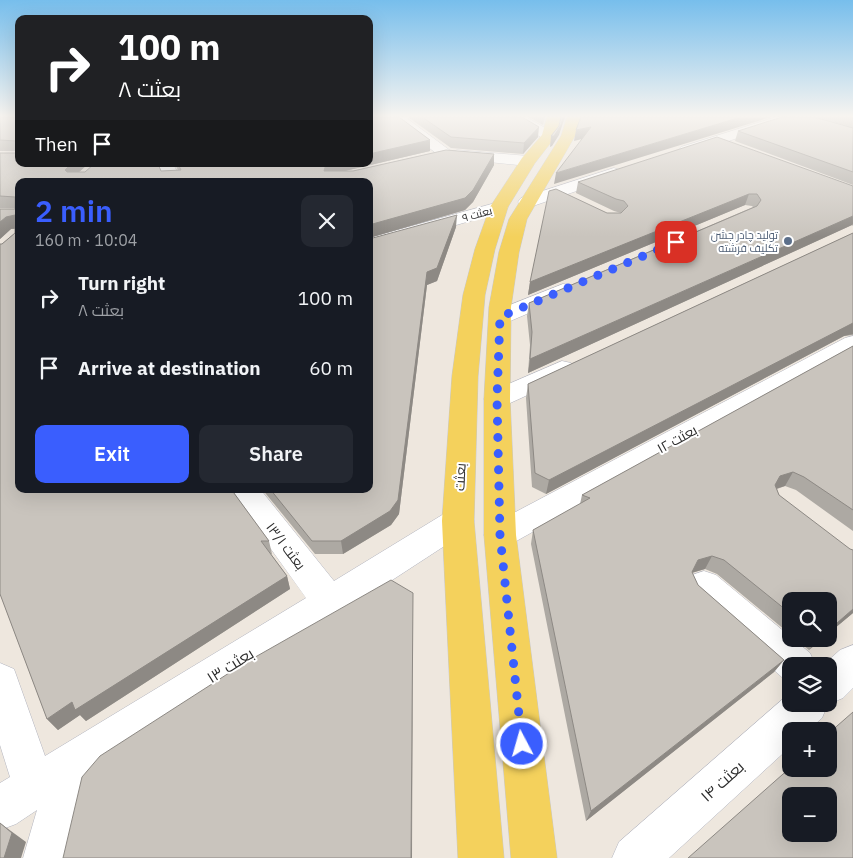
<!DOCTYPE html>
<meta charset="utf-8">
<style>
:root{--surface:#171b24;--page:#242831;--text:#f1f3f6;--muted:#9ea1a6;--accent:#3a5efe}
body{margin:0;font-family:"IBM Plex Sans",Cairo,sans-serif;background:var(--page);color:var(--text);height:100vh;display:flex;flex-direction:column;font-size:19px;white-space:nowrap}
*{box-sizing:border-box;margin:0}
p{font-size:16px;color:var(--muted)}
.icon{flex:none;width:28px;height:28px;fill:none;stroke:currentColor;stroke-width:2;stroke-linecap:round;stroke-linejoin:round}
.map{position:relative;flex:1;overflow:hidden}
.panel{position:absolute;left:15px;top:178px;width:358px;height:315px;display:flex;flex-direction:column;background:var(--surface);border-radius:10px;box-shadow:0 5px 20px #0002}
.panel>*{flex:none}
.banner{position:absolute;left:15px;top:15px;width:358px;height:152px;border-radius:10px;box-shadow:0 5px 20px #0002;background:#202124;color:#fff;overflow:hidden}
.buttons{position:absolute;left:782px;top:592px;display:grid;gap:10px}
.buttons a{display:grid;place-items:center;width:55px;height:55px;border-radius:10px;background:var(--surface);box-shadow:0 5px 20px #0002;font-size:25px}
.pin{position:absolute;display:grid;place-items:center;width:42px;height:42px;color:#fff;margin:-21px;border-radius:10px;box-shadow:0 2px 8px #0006}
.me{position:absolute;width:55px;margin:-28px;rotate:354deg;stroke-linejoin:round;filter:drop-shadow(0 0 4px #0008)}
.turn{display:flex;align-items:center;gap:18px;height:105px;padding:0 20px;font-size:22px}
.turn .icon{width:65px;height:65px;stroke-width:2.5}
.turn b{display:block;font-size:35px;line-height:42px}
.then{display:flex;align-items:center;height:48px;padding:0 20px;background:#0003;gap:10px;font-size:19px}
.round{display:grid;place-items:center;flex:none;width:52px;height:52px;border-radius:10px;background:var(--page)}
.overview{display:flex;align-items:center;justify-content:space-between;height:85px;padding:0 20px}
h1{font-size:30px;font-weight:600;line-height:38px;color:var(--accent)}
.primary-button{display:flex;gap:10px;margin-top:auto;padding:10px 20px}
.primary-button a{flex:1;height:58px;border-radius:10px;background:var(--accent);color:#fff;font-size:20px;font-weight:600;line-height:58px;text-align:center}
.primary-button a+a{background:var(--page);color:var(--text)}
ul{padding:0;list-style:none}
li{display:flex;align-items:center;gap:15px;height:70px;padding:0 20px}
li div{flex:1}
li b{display:block;font-size:19px}
li em{font-style:normal}
.map>svg:first-child{display:block}
.lines{fill:none;stroke-linecap:round;stroke-linejoin:round}
.minor-casing{stroke:#b2b4bf;stroke-width:1}
.major-casing{stroke:#c8c8c8;stroke-width:1}
.minor{fill:#fff;fill-rule:evenodd}
.major{fill:#f4d15c;fill-rule:evenodd}
.wall{fill:#ada9a3}
.shaded-wall{fill:#8d8984}
.building{fill:#c9c4bd;stroke:#8d8984;fill-rule:evenodd}
.route{stroke:#3a5efe;stroke-width:9;stroke-dasharray:0 16.2}
.service-dot{fill:#5c6f8a;stroke:#fff;stroke-width:2}
.labels{text-anchor:middle;stroke-width:4;stroke-linejoin:round;paint-order:stroke}
.far-street-label{font-size:11px;fill:#2c2c2c;stroke:#fff}
.far-service-label{font-size:11px;fill:#4e5e75;stroke:#fff;text-anchor:end}
.street-label{font-size:14px;fill:#2c2c2c;stroke:#fff}
.near-street-label{font-size:16px;fill:#2c2c2c;stroke:#fff}
</style>
<div class="map">
<svg width="853" height="858" viewBox="0 0 853 858">
<rect width="100%" height="100%" fill="#eee7de"/>
<g class="lines">
<defs>
<path id="minor" d="M390 117H405L452 152 457 150 528 156 534 158 536 161 534 164 528 166 441 157Z
M509 117H526L554 133 556 136 554 139H544Z
M776 117H796L794 120 691 153H681L678 150 681 147Z
M157 164H173L182 181H166Z
M614 168 620 170 622 173 620 176 533 206 527 207 521 206 518 202 521 198Z
M499 202 505 203 508 207 505 211 369 250V238Z
M563 284 571 285 574 290 571 295 508 322 500 324 492 322 489 317 492 312Z
M853 336V353L511 544 500 548 489 544 484 535 489 526 845 338Z
M562 361 571 363 574 369 571 375 506 405 497 408 488 405 484 399 488 393Z
M228 489H260L334 581 447 512 458 508 469 512 474 521 469 530 90 777 69 858H23L37 810 16 824 0 830V783L10 777 0 745V663L14 669 45 756 306 598Z
M704 571 716 575 810 653 816 666H791V682L784 679 692 597 687 586 692 575Z
M853 645V688L843 698 829 704V666H822L840 650Z
M791 692V704H828L822 718 807 731H791V746L669 858H612L619 842Z"/>
<path id="major" d="M547 117H561L556 136 535 163 508 207 495 249 485 295 478 376 474 521 504 858H458L442 521 452 376 463 295 475 249 490 207 522 158 542 135Z
M567 117H581L575 136 527 219 519 252 511 307 510 399 516 535 557 858H511L484 535V399L489 307 499 252 509 219 561 136Z"/>
</defs>
<use href="#minor" class="minor-casing"/>
<use href="#major" class="major-casing"/>
<use href="#minor" class="minor"/>
<use href="#major" class="major"/>
</g>
<path class="wall" d="M0 117H19V164H88L79 172H85L94 164H158L161 171 178 170 175 164H369V117H399L430 140V151L344 171H353L446 150 494 154V165L473 202 465 210 369 238V181H19V489H231L269 541 272 554H271L287 576 290 589 86 721 80 715 58 730 47 719 0 594V244H2L15 233V229H11L0 239V209H15V208H0V153H16V151H0Z
M408 117H522L538 137 523 154 451 148Z
M529 117H545L543 125Z
M817 117H853V185L735 141 738 131 842 125Z
M578 182 853 186V226L852 225 528 373 530 345 527 316 529 303 753 207 752 206 745 205 528 295 530 282 607 213H621L614 211 576 193Z
M456 227 437 281 427 285 399 514 391 525 343 554H315L262 489H369V239Z
M853 233V335L844 336 546 494 532 487 526 398 528 384Z
M853 346V531L796 490 785 486 777 489 779 495 853 613 829 633V601H791V635L717 574 705 569 692 573 698 585 784 660 774 672 586 821 531 544 533 530 580 504 582 495Z
M796 639H822L809 650Z"/>
<path class="shaded-wall" d="M563 117H565L559 135 552 146 550 147 551 136 561 125Z
M741 117H771L554 184 556 173Z
M539 127 538 137 523 154 524 143Z
M591 127 590 137 574 141 576 130Z
M430 140V151L328 175 324 171 326 164H369V154Z
M494 154V165L473 202 465 210 369 238V225Z
M71 164H88L69 181 65 170Z
M749 194 745 205 528 295 530 282Z
M15 215 19 228 11 229 0 239V222L6 217Z
M457 215 456 227 437 281 427 285 399 514 391 525 343 554 341 541 427 272Z
M853 216V224L852 225 528 373 530 359Z
M851 323H853V334L844 336 546 494 549 480Z
M793 472 785 486 772 490 780 476Z
M712 556 705 569 691 573 698 560Z
M287 576 290 589 86 721 80 715 58 730 47 719 72 702Z
M413 593 412 858H411Z
M853 609V613L829 633V630Z
M819 639H822L809 650Z
M784 660 774 672 586 821 591 811Z
M0 823 26 842 21 858H4Z"/>
<path class="building" d="M0 117H19V164H71L65 170 67 172H85L94 164H158L161 171 181 170 178 164H327H326L324 171H353L446 150 494 154 473 190 465 198 369 225V181H19V489H231L269 541H261L287 576 75 710 72 702 47 719 0 594V244H2L15 233V215L6 217 0 222V209H15V197L0 196V153H16V141L0 140Z
M369 117H399L430 140 369 154Z
M422 117H522L539 127 524 143 451 137Z
M561 117H563L561 125 554 136H551L559 126Z
M581 117H741L556 173 591 127 576 130Z
M782 117H814L853 128V172L738 131Z
M717 137 853 186V216L530 359 532 332 529 303 757 206 761 200 757 194H749L530 282 549 191 556 189 607 213H621L628 206 624 201 616 199 578 182Z
M457 215 437 268 427 272 398 500 390 511 341 541H312L270 489H369V239Z
M853 233V323L549 480 535 473 528 384Z
M853 346V510L804 477 793 472 780 476 775 485 779 495 850 549 853 550V609L829 630V601H791V614L724 560 712 556 698 560 692 572 698 585 784 660 591 811 533 530 590 498 582 495Z
M391 580 413 593 411 858H63L82 777 100 756 243 664Z
M853 712V858H688L791 767V769H829V733ZM791 796H829V834H791Z
M0 823 12 833 4 858H0Z"/>
<linearGradient id="sky" x2="0" y2="1"><stop stop-color="#77beec"/><stop offset="0.49" stop-color="#f7f4f0"/><stop offset="1" stop-color="#f7f4f0" stop-opacity="0"/></linearGradient>
<rect width="853" height="237" fill="url(#sky)"/>
<g class="lines">
<path class="route" d="M522 744 500 535 497 399 500 317 676 242"/>
</g>
<circle class="service-dot" cx="788" cy="241" r="5"/>
<g class="labels">
<g class="far-street-label">
<text transform="translate(477 214) rotate(-16)" y="4">بعثت ۹</text>
</g>
<g class="far-service-label">
<text x="778" y="239">تولید چادر جشن<tspan x="778" dy="13">تکلیف فرشته</tspan></text>
</g>
<g class="street-label">
<text transform="translate(677 439) rotate(-29)" y="5">بعثت ۱۲</text>
<text transform="translate(460 477) rotate(-87)" y="5">بعثت</text>
<text transform="translate(286 546) rotate(53)" y="5">بعثت ۱۳/۱</text>
</g>
<g class="near-street-label">
<text transform="translate(230 665) rotate(-32)" y="6">بعثت ۱۳</text>
<text transform="translate(722 781) rotate(-42)" y="6">بعثت ۱۴</text>
</g>
</g>
</svg>
<div class="buttons">
<a><svg class="icon" aria-label="search" viewBox="0 0 24 24"><circle cx="10" cy="10" r="6"/><path d="M15 15l6 6"/></svg></a>
<a><svg class="icon" aria-label="layers" viewBox="0 0 24 24"><path d="M12 4l9 5-9 5-9-5zM3 14l9 5 9-5"/></svg></a>
<a>+</a>
<a>−</a>
</div>
<div class="pin" style="left:676px;top:242px;background:#d93025"><svg class="icon" aria-label="arrive" viewBox="0 0 24 24"><path d="M6 21V4h12l-3 4 3 4H6"/></svg></div>
<svg class="me" style="left:522px;top:744px" viewBox="-20 -20 40 40"><circle r="17" fill="#3a5efe" stroke="#fff" stroke-width="3"/><path d="M0-11L8 9 0 5-8 9z" fill="#fff"/></svg>
<div class="banner">
<div class="turn"><svg class="icon" aria-label="right" viewBox="0 0 24 24"><path d="M7 20v-9h11M14 6l5 5-5 5"/></svg><div><b>100 m</b>بعثت ۸</div></div>
<div class="then">Then<svg class="icon" aria-label="arrive" viewBox="0 0 24 24"><path d="M6 21V4h12l-3 4 3 4H6"/></svg></div>
</div>
<section class="panel">
<div class="overview"><div><h1>2 min</h1><p>160 m · 10:04</p></div><a class="round"><svg class="icon" aria-label="close" viewBox="0 0 24 24"><path d="M6 6l12 12M18 6L6 18"/></svg></a></div>
<ul>
<li><svg class="icon" aria-label="right" viewBox="0 0 24 24"><path d="M7 20v-9h11M14 6l5 5-5 5"/></svg><div><b>Turn right</b><p>بعثت ۸</p></div><em>100 m</em></li>
<li><svg class="icon" aria-label="arrive" viewBox="0 0 24 24"><path d="M6 21V4h12l-3 4 3 4H6"/></svg><div><b>Arrive at destination</b></div><em>60 m</em></li>
</ul>
<div class="primary-button"><a>Exit</a><a>Share</a></div>
</section>
</div>
